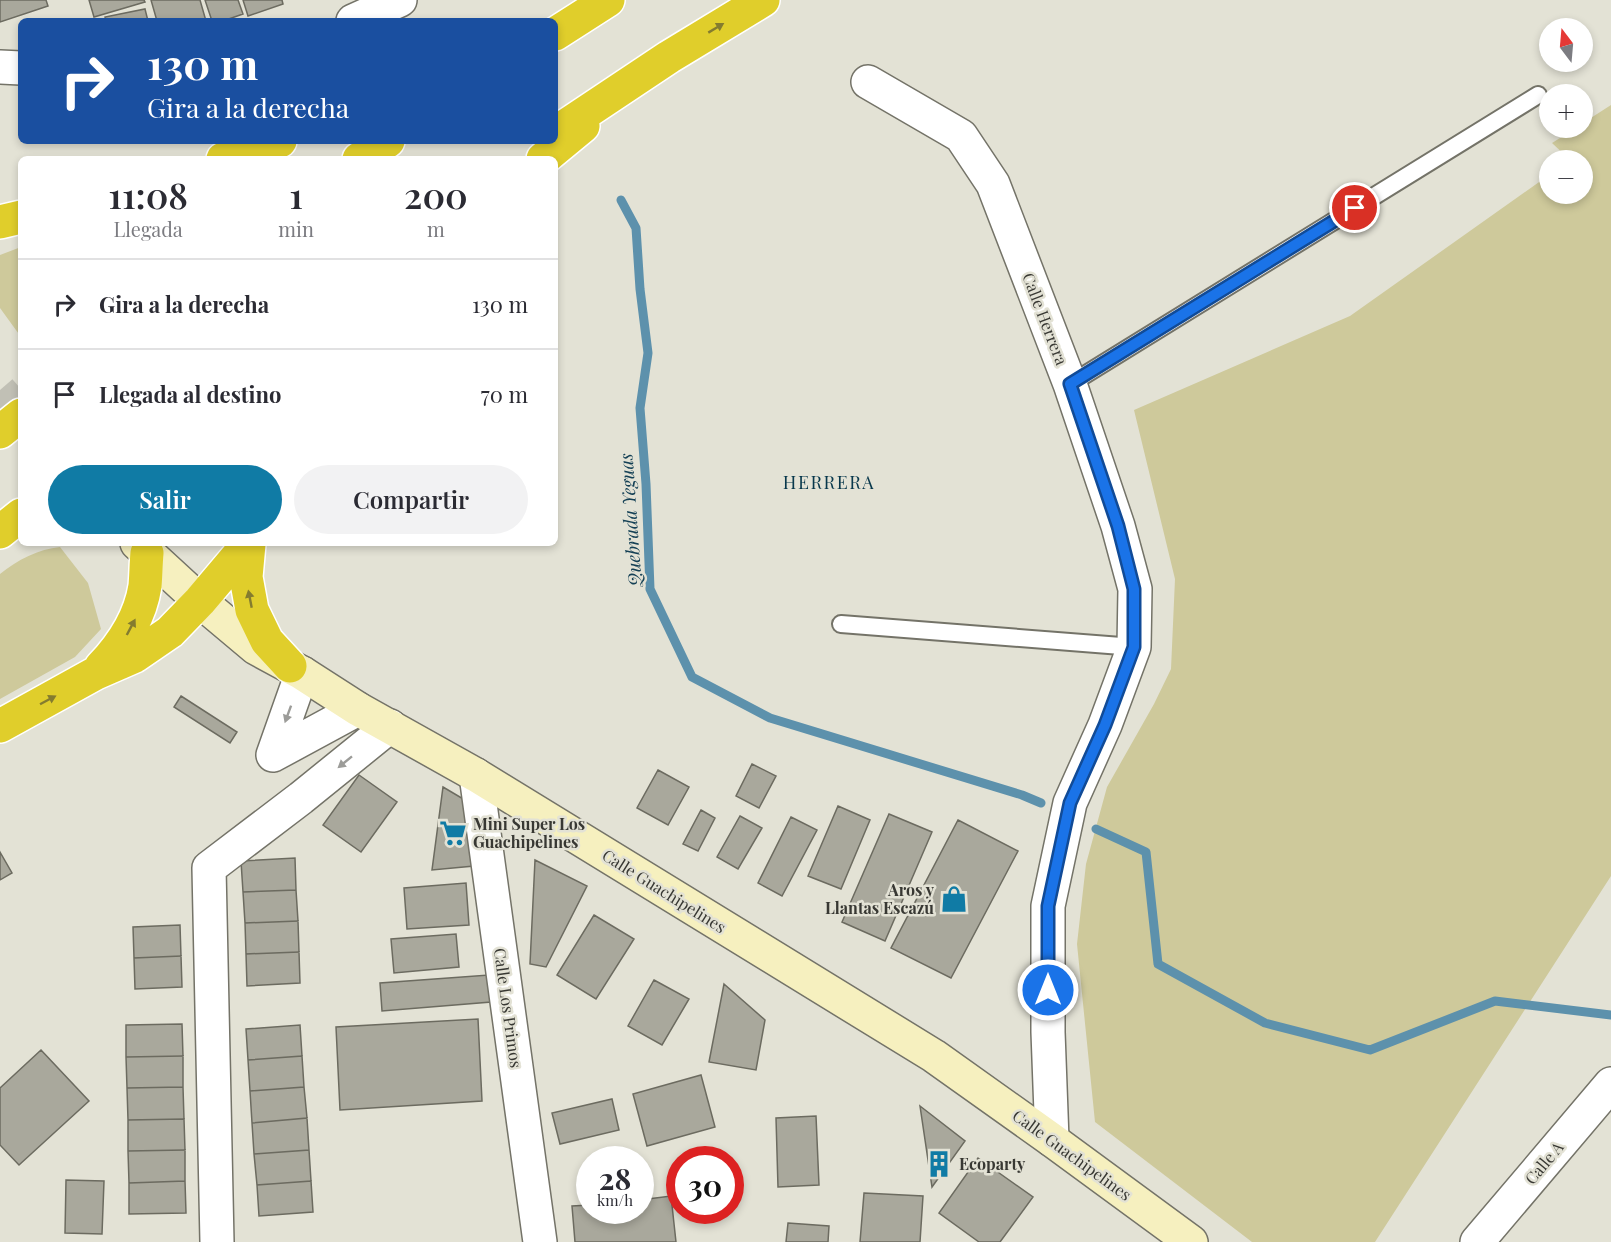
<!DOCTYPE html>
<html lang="es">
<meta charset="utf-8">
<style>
:root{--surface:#fff;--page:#f2f2f3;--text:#2b2b33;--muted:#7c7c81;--line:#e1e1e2;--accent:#107ba5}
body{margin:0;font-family:"Playfair Display",serif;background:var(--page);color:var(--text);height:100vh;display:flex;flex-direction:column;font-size:22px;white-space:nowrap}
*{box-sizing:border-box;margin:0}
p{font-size:20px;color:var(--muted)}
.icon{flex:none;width:33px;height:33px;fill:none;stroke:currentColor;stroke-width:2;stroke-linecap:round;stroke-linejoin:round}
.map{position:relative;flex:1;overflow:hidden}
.side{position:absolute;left:18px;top:156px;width:540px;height:390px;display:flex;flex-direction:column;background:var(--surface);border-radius:9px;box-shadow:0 3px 9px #0003}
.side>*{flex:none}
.top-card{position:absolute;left:18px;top:18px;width:540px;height:126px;border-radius:9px;box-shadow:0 3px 9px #0003;background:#1a4fa0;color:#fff;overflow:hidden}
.needle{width:39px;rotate:344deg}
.buttons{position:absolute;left:1539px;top:18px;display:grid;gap:12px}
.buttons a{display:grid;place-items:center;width:54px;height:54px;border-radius:50%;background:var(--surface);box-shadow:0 3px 9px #0003;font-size:30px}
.speed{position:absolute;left:576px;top:1146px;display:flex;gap:12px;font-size:30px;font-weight:700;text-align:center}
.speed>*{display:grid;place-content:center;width:78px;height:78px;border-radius:50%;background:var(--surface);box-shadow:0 3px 9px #0003;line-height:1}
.speed small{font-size:15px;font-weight:400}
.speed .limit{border:9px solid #d22;background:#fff;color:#111}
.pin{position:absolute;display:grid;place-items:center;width:51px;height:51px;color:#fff;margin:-26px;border:3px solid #fff;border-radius:50%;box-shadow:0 2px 6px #0007}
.me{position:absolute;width:66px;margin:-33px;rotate:0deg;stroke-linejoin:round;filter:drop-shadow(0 0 4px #0008)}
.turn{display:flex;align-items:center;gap:21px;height:126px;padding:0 30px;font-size:27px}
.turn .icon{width:78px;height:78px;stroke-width:2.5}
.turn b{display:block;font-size:42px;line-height:51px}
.eta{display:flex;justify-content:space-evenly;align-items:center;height:102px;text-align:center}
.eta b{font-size:36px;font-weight:600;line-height:42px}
.primary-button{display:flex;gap:12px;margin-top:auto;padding:12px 30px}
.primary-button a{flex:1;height:69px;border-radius:36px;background:var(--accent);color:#fff;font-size:24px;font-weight:600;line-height:69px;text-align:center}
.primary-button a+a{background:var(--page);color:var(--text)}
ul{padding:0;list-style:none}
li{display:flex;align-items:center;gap:18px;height:90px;padding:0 30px;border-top:2px solid var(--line)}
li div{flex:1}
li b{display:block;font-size:22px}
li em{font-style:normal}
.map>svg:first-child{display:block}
.green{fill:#cec99b}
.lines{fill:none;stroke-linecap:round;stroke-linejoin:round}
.stream{stroke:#5d91ac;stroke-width:9}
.building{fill:#a9a89c;stroke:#6c6b60;stroke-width:1.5}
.secondary-tunnel{stroke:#c1c0b5;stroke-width:33;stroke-dasharray:33 16;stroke-linecap:butt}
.lane-casing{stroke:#747368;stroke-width:20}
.street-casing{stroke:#747368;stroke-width:36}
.secondary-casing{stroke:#747368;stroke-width:36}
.highway-casing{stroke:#fff;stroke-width:36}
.lane{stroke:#fff;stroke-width:16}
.street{stroke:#fff;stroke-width:33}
.secondary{stroke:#f6f0bf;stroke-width:33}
.highway{stroke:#e0ce2b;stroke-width:33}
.oneway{fill:#847c2f}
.oneway2{fill:#9c9c99}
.route-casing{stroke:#114b97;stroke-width:15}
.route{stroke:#1a73e8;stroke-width:10}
.labels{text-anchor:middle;stroke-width:5;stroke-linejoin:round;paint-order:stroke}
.street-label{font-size:16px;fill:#383833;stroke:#e3e2d5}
.poi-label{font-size:16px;font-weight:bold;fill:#383833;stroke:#e3e2d5;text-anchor:start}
.neighbourhood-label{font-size:18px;letter-spacing:1.5px;fill:#08384c;stroke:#e3e2d5}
.water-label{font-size:18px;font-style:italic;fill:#144055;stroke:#e3e2d5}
</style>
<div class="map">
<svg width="1611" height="1242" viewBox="0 0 1611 1242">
<rect width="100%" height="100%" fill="#e3e2d5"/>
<path class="green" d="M1611 105V876L1375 1242H1252L1095 1122 1077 944 1086 864 1107 787 1154 704 1171 669 1175 579 1134 410 1350 316 1549 175 1550 194H1582V160H1570L1552 143 1576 128H1582L1583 123Z
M21 247V337L0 308V255Z
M60 547 88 583 101 629 75 657 0 699V574C17 560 39 549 60 547Z"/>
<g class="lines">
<path class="stream" d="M621 200 636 228 640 289 648 353 640 408 646 484 650 589 692 677 770 718 1022 795 1041 803
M1096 829 1146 852 1158 964 1265 1023 1370 1050 1495 1001 1611 1015"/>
</g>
<path class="building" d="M0 0H46L48 6 0 22Z
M89 0H144L145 2 94 17Z
M151 0H200L206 21H157Z
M205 0H238L243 14 223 21H212Z
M243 0H282L283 4 248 16Z
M145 9 148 21H106L105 17Z
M181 696 237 732 230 743 174 707Z
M752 764 776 776 759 808 736 796Z
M658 770 689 787 668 825 637 808Z
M359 775 397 802 361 852 323 825Z
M443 787 465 800 474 866 432 870Z
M838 806 870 820 841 889 808 876Z
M701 810 715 818 698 851 683 844Z
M889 814 932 832 885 941 842 922Z
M740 816 762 828 738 869 717 857Z
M791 817 817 830 782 896 758 883Z
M958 820 1018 851 951 978 891 948Z
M0 852 12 873 0 880Z
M295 858 296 890 243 892 241 861Z
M535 860 587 886 546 967 530 964Z
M466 883 469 925 407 929 404 888Z
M296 890 298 921 245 923 243 892Z
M594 915 634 939 596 999 557 975Z
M298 921 299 952 246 954 245 923Z
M180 925 181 956 134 958 133 927Z
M456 934 459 967 394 973 391 939Z
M299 952 300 983 247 986 246 954Z
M181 956 182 987 135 989 134 958Z
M489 975 491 1002 382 1011 380 983Z
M654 980 689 999 662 1045 628 1026Z
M724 984 765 1020 756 1070 709 1062Z
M478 1019 482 1101 340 1110 336 1027Z
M182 1024 183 1056 126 1057V1025Z
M300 1025 302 1056 248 1060 246 1029Z
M41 1050 89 1101 19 1165 0 1145V1088Z
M183 1056V1087L127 1088 126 1057Z
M302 1056 304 1087 250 1091 248 1060Z
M701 1075 715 1127 647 1146 633 1094Z
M183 1087 184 1119 128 1120 127 1088Z
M304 1087 307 1118 252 1123 250 1091Z
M612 1099 619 1130 560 1144 552 1113Z
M920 1106 965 1141 932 1187Z
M816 1116 819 1185 778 1187 776 1118Z
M307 1118 309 1150 254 1154 252 1123Z
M184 1119 185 1150 128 1151V1120Z
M185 1150V1181L129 1183 128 1151Z
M309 1150 311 1181 257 1185 254 1154Z
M978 1158 1033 1197 1000 1242H979L939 1213Z
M66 1180 104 1181 102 1234 65 1233Z
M185 1181 186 1213 129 1214V1183Z
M311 1181 313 1212 259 1216 257 1185Z
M864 1193 923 1196 920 1242H860Z
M671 1196 676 1242H575L572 1206 590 1205V1210H640V1200Z
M788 1223 829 1226 828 1242H786Z"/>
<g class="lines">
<path class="secondary-tunnel" d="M0 390 21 414"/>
<defs>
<path id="lane" d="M1070 384 1538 95
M841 624 1134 647"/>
<path id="street" d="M353 21 400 0
M0 67 21 68
M868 82 961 136 993 184 1070 384 1118 526 1135 589 1134 647 1105 725 1070 803 1048 906V1032L1052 1140
M273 755 358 709
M273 755 302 673
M476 775 540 1242
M217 1242 209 868 301 798 390 726
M1477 1242 1611 1084"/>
<path id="secondary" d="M137 543 200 601 256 648 302 673 358 709 476 775 934 1056 1052 1140 1191 1242"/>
<path id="highway" d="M555 34 608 0
M555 133 669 57 763 0
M223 159 280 141
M359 159 388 141
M543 159 583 126
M0 222 21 217
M0 432 21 415
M0 532 21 515
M249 544 246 577 252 610 267 641 290 666
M101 667C123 644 140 618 145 586 146 575 146 563 147 553
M0 726 96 673 135 656 170 632 200 601 249 543"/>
</defs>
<use href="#lane" class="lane-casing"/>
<use href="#street" class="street-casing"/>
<use href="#secondary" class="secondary-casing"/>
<use href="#highway" class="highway-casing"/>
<use href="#lane" class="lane"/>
<use href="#street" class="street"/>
<use href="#secondary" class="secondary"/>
<use href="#highway" class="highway"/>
</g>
<defs><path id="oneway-solid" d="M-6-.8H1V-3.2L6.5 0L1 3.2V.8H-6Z" transform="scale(1.5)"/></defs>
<g class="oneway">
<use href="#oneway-solid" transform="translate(716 28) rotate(-31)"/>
<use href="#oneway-solid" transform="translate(250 599) rotate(-101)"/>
<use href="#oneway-solid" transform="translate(131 627) rotate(-62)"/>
<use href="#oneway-solid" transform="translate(48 700) rotate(-28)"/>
</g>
<g class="oneway2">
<use href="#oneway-solid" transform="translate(288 714) rotate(110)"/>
<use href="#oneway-solid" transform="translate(345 762) rotate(141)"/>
</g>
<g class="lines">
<defs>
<path id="route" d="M1048 990V906L1070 803 1105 725 1134 647V589L1118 526 1070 384 1355 208"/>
</defs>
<use href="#route" class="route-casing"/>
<use href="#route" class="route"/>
</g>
<defs>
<symbol id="supermarket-bare" viewBox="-9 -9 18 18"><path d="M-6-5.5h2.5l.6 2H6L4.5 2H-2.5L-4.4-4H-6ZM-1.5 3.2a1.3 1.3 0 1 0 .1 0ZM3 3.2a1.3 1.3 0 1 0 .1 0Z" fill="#107ba5" stroke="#e3e2d5" stroke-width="2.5" paint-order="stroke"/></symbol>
<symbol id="shop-bare" viewBox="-9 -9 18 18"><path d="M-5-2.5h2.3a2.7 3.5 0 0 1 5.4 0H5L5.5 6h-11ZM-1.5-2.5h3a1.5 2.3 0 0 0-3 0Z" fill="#107ba5" stroke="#e3e2d5" stroke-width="2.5" paint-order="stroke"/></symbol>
<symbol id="building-bare" viewBox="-9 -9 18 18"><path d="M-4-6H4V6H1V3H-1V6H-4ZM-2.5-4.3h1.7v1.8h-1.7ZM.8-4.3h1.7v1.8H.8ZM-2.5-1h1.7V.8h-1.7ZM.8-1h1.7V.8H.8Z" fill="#107ba5" stroke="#e3e2d5" stroke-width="2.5" paint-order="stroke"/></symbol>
</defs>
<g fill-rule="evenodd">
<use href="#supermarket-bare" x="434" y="814" width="38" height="38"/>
<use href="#shop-bare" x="935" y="880" width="38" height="38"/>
<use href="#building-bare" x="920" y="1145" width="38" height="38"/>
</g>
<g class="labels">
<g class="street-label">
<text transform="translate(1045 319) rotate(69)" y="6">Calle Herrera</text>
<text transform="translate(664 891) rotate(32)" y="6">Calle Guachipelines</text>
<text transform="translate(508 1008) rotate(82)" y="6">Calle Los Primos</text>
<text transform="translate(1072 1155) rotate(36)" y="6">Calle Guachipelines</text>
<text transform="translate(1544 1163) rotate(-50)" y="6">Calle A</text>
</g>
<g class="poi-label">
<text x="473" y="830">Mini Super Los<tspan x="473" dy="18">Guachipelines</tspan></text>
<text x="934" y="896" text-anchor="end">Aros y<tspan x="934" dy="18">Llantas Escazú</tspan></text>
<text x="959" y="1170">Ecoparty</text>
</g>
<g class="neighbourhood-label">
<text x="829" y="489">HERRERA</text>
</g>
<g class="water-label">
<text transform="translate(631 520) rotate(-94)" y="6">Quebrada Yeguas</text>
</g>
</g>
</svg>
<div class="buttons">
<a><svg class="needle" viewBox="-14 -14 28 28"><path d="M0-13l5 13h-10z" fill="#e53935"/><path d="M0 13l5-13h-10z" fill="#7c7c81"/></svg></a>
<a>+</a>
<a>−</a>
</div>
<div class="speed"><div>28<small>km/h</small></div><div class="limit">30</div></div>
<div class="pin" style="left:1355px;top:208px;background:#d93025"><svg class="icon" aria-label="arrive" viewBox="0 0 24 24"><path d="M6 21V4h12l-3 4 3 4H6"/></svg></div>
<svg class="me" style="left:1048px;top:990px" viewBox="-20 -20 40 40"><circle r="17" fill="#1a73e8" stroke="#fff" stroke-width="3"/><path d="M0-11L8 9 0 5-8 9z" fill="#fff"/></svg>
<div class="top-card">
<div class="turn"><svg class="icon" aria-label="right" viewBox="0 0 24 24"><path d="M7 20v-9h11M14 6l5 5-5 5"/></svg><div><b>130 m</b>Gira a la derecha</div></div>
</div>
<section class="side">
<div class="eta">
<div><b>11:08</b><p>Llegada</p></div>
<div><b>1</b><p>min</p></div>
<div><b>200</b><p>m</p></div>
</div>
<ul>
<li><svg class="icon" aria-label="right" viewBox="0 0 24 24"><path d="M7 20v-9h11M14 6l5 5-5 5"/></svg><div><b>Gira a la derecha</b></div><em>130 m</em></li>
<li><svg class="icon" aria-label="arrive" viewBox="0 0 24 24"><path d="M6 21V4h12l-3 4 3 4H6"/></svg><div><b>Llegada al destino</b></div><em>70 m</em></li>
</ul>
<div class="primary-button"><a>Salir</a><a>Compartir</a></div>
</section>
</div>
